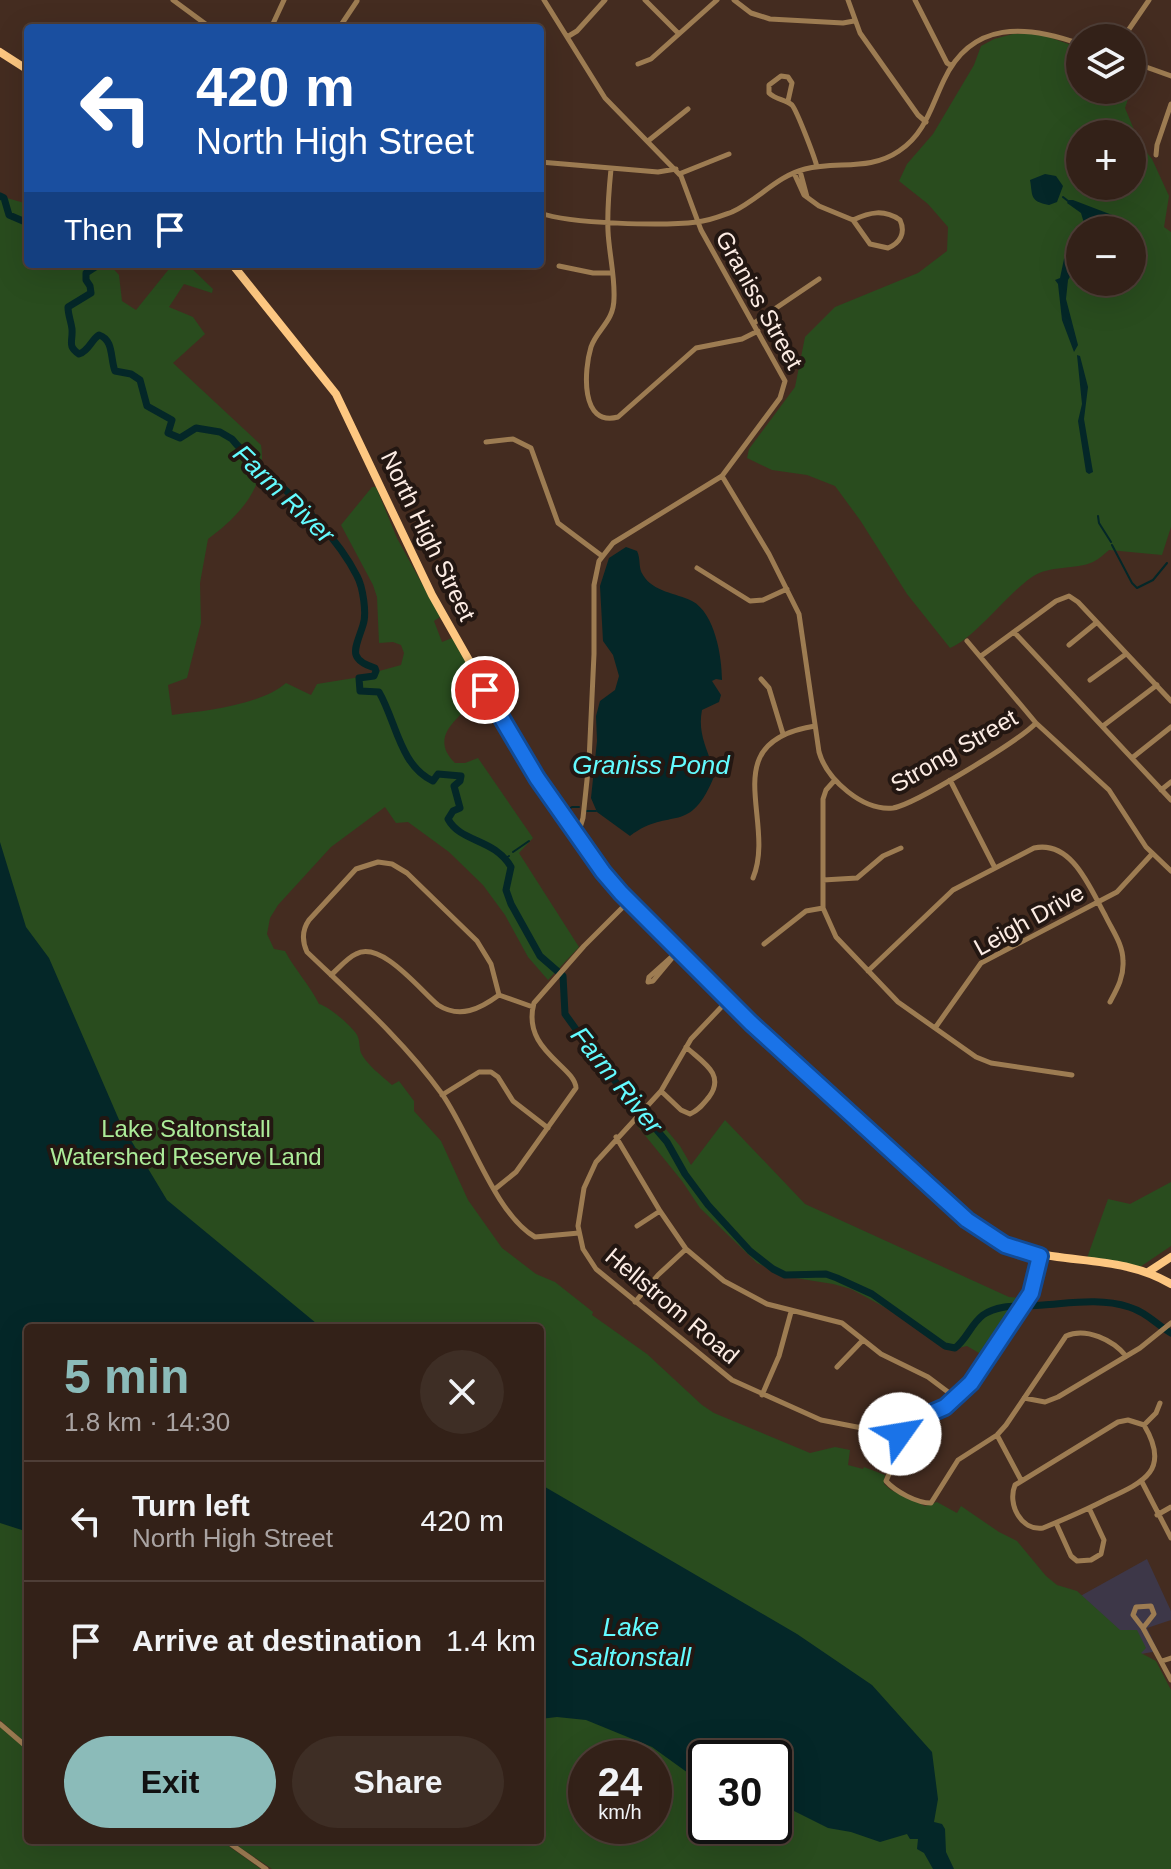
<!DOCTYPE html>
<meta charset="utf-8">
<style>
:root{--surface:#332118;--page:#3e2e25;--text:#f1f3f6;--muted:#a9a3a2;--line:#4e3e37;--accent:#8bbbb9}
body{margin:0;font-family:Arial,sans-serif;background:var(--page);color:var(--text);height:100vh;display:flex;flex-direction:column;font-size:30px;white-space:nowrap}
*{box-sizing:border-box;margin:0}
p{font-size:26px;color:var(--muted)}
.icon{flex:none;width:44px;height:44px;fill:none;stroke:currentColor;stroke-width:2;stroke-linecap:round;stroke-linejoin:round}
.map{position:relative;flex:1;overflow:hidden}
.panel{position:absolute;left:24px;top:1324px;width:520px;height:520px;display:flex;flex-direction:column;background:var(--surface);border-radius:8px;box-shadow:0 8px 32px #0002,0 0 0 2px var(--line)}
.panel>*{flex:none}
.guide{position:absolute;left:24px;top:24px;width:520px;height:244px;border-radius:8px;box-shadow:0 8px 32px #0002,0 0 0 2px var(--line);background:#1a4fa0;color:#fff;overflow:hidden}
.controls{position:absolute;left:1066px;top:24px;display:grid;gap:16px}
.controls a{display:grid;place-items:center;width:80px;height:80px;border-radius:50%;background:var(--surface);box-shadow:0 8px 32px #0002,0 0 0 2px var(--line);font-size:40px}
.speed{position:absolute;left:568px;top:1740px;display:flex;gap:16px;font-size:40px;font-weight:700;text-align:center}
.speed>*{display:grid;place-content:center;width:104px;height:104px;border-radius:50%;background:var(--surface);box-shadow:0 8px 32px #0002,0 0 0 2px var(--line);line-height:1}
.speed small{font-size:20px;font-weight:400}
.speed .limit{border:4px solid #111;border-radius:12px;background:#fff;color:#111}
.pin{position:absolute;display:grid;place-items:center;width:68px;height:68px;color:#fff;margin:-34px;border:4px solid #fff;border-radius:50%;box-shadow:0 2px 8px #0007}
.me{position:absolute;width:88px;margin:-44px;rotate:58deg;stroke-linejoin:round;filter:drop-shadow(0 0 6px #0008)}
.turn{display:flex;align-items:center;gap:28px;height:168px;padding:0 40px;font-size:36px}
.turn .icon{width:104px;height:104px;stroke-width:2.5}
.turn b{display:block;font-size:56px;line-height:68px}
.then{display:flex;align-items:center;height:76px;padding:0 40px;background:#0003;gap:16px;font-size:30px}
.round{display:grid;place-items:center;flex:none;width:84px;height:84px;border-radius:42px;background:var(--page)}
.headline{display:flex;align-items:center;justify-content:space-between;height:136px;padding:0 40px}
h1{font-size:48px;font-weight:700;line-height:60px;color:var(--accent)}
.button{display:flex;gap:16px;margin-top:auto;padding:16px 40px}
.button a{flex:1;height:92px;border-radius:48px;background:var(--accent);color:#111;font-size:32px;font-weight:700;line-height:92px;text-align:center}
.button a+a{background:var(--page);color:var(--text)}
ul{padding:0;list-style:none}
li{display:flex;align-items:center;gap:24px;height:120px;padding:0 40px;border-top:2px solid var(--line)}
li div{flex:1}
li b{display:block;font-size:30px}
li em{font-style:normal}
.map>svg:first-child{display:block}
.education{fill:#3d3748}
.green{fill:#294c1e;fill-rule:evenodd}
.water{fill:#042728}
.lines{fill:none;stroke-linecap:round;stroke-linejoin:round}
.stream{stroke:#042728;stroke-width:2}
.river{stroke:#042728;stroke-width:7}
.minor{stroke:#9d7c52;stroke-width:5}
.major{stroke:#fdc781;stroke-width:8}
.route-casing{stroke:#114b97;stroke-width:20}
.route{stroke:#1a73e8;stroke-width:14}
.labels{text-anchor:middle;stroke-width:8;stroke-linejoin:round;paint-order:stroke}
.street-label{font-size:24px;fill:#fcece4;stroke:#231712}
.park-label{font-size:24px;fill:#acec99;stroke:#231712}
.water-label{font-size:26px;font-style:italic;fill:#63fbff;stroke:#231712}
</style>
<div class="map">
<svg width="1171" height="1869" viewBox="0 0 1171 1869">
<rect width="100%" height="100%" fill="#442c20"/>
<path class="education" d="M1147 1559 1171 1611V1620L1147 1628 1158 1651 1141 1654 1075 1599Z"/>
<path class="green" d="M1037 33 1080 48V90H1131L1125 108 1140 144 1152 159 1169 196 1164 227 1171 232V527L1162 555 1109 550C1104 554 1099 559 1093 562 1076 570 1049 565 1032 577 1007 594 974 639 950 648L907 594 860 520 835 486 807 475 772 470 747 458 749 449 795 387 805 337 835 307 918 273 947 251 948 227 928 204 899 181 907 164 933 134 974 65 981 46 994 39 1013 34ZM1080 134H1132V186H1080ZM1080 230H1132V282H1080Z
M0 196 28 204V264H109L119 275 122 301 136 310 173 264 189 266 213 289 212 293 184 284 169 307 193 317 205 334 173 363 261 445C268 486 238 517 208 539L200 583 201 623 187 678 168 685 172 715C205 711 261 705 286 683L311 695 317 684 354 678 401 665 404 653 401 645 393 642 379 643 377 597 373 585 341 525 372 487H376L397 538 440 617 434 621 442 642 452 638 483 692C466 715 425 733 455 763H465L478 758 533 838 519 853 579 947 548 980 528 957 505 915 483 885 449 852 408 822 396 823 385 807 331 847 278 905 270 918 267 934 274 949 285 951C295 970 309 984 319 1004 328 1006 352 1026 357 1035 360 1040 359 1047 361 1053 367 1065 382 1076 392 1085L399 1081 414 1101V1111L441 1141 468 1200 502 1248 536 1274 555 1282 593 1312 592 1315 647 1354 702 1405 714 1413 810 1453 835 1447 850 1450 848 1465 863 1469 864 1467 885 1475 884 1484 891 1490 925 1506 937 1502 957 1513 961 1506 999 1532 1017 1541 1046 1576 1057 1585 1077 1591 1120 1630H1137L1146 1648 1141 1653 1156 1661 1171 1690V1869H272L229 1840H540V1328H28V1745L0 1720ZM586 1758H654V1826H586ZM706 1758H774V1826H706Z
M649 1109 680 1146 691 1165 725 1120 805 1204 1009 1297 1021 1298 984 1356 967 1346 953 1349 941 1346 888 1309 851 1289 833 1284 789 1277 757 1263 700 1208 682 1181 635 1123Z
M1171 1182V1246L1140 1267 1087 1258 1108 1199 1130 1204Z
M0 1727 28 1751V1840H220L261 1869H0Z"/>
<path class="water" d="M1045 174 1056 176 1063 186 1057 202 1049 205C1029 201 1033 196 1030 180Z
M1069 200H1073L1120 218 1121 230H1086L1081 213 1067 203Z
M1080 240V271L1072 273 1068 280 1066 299 1078 345 1074 352 1062 320 1058 284 1055 280 1060 278 1064 259Z
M1077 355 1080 356 1088 387 1084 419 1093 472 1089 474 1086 472 1078 421 1082 404Z
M626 547 637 551C641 559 638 568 643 575 653 592 676 593 692 601 715 613 722 657 722 680L716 679 712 681 721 695 719 702 702 710C697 735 709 752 715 774 690 838 671 805 630 836L597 812 591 798 597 741 596 716 600 701 615 690 619 676 613 655 603 641 600 586 609 558Z
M0 842 26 927 49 958 120 1122 167 1200 322 1328H28V1532L0 1523Z
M540 1484 797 1634 872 1685 932 1752 938 1799 934 1822 942 1824 945 1829 946 1852 954 1869H933L924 1853 917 1849 918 1839H910L907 1834 880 1842 851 1832 828 1828 774 1801V1758H706V1781L695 1778 652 1747 586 1720 557 1717 540 1719Z"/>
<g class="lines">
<path class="stream" d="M1063 197 1068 201
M1098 516 1099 523 1111 542
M1112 545 1132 583 1137 588 1153 580 1167 563
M566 811 572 807H579
M587 811H596
M513 852 529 841
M506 858 509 856"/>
<path class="river" d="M0 196 4 198 9 215 23 221 28 219
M100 264 86 273V280L90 286 91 293 68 307C68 315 71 321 72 329 73 342 67 346 79 354 89 351 91 340 99 335 114 340 110 358 115 371L131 374 140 380 147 406 172 420 168 433 180 438 196 428 220 432 232 439C242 452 255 462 268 474 301 504 337 536 357 576 363 587 367 614 363 625 356 648 346 659 375 668L376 671 374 676 359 678 360 691 379 692C396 721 400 766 433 781L438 774 461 776 460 781 454 786 460 808 453 811 448 819C461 843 494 838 511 867L506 890 511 904 540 956 563 976 565 1014 603 1067 667 1142 685 1174 708 1205 750 1251 773 1269 785 1275 826 1274 837 1278 872 1294 945 1346 955 1348C967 1339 971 1324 983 1315 1000 1303 1023 1307 1043 1305 1072 1303 1101 1298 1129 1307 1146 1312 1156 1324 1171 1333"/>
<path class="minor" d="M173 0 211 28
M544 0 605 98 681 176 701 230 785 381 780 398 722 476 613 543 599 561 594 585V654L589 761 583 818 578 834
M645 0 678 33
M734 0 751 13 770 19 843 23 854 21
M848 0 860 33 918 115 926 122
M915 0 947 63 952 66
M271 28 284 0
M339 28 357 1
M567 37 577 31 605 0
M1123 38 1149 0
M1132 62 1171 76
M638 64 651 59 717 0
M788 101 792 83 788 77 781 76 769 85V93C776 100 785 99 792 105 797 111 815 158 817 167
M648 141 688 109
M1156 155 1157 145 1171 104
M540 162 658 172 676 169
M611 169C609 189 607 210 608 231 609 253 615 276 614 298 614 322 597 329 591 347 584 370 580 427 618 417L696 348 742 339 758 331
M800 171 807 197
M794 173 804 195 819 206 853 220 870 244 888 248C900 243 906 233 900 220 884 209 870 212 853 220
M679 174 729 154
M540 213C570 224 664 226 697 222 709 221 721 216 732 212 758 200 777 176 805 169 838 161 870 171 899 151 925 134 931 107 944 80 972 20 1027 25 1080 44
M559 266 593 273H612
M754 323 819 279
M486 442 513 439 531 448 558 523 602 556
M722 476 769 554 799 614 819 752C827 780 863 811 893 808 914 805 1020 740 1036 723
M697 568 750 601 763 600 787 589
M1014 632 1171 800
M967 641 1036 723 1109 790 1146 847 1171 871
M1069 645 1096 623
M981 656 1056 601 1069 596 1078 602 1171 701
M761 679 769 688 783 734
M1090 680 1126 654
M1103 726 1157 685
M1132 758 1171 727
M950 780 995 868
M834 781 826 790 823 799V908L836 937 898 1002 976 1057 991 1063 1072 1075
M1161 790 1171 782
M753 878C777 820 713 742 815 726
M823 880 857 878 883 856 901 848
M764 944 806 911 823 908
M678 951 653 981 648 982 649 977Z
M868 971 953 890 1034 848C1072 840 1090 888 1105 915 1112 930 1123 944 1123 961 1124 977 1117 989 1110 1002
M331 975C339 968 347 958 356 954 381 940 420 990 438 1005 460 1019 480 1009 499 995
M499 995 491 964 477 941 407 873 392 864 378 862 356 869 309 920C302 930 302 941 307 952 354 997 404 1041 442 1094 470 1134 495 1214 535 1237L579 1233
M499 995 533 1007
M728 1000 691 1039 661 1091 596 1162 584 1188 578 1226 583 1249 596 1269 732 1380 821 1420 862 1428 899 1427 910 1424 945 1407 963 1392 1031 1293 1036 1279 1040 1256
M935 1028 981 963 1117 892 1152 854
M661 1091 681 1110 690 1114C699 1110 703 1104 709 1097 726 1074 702 1062 686 1047
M442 1095 479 1072H491L498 1077 513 1101 548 1128
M616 1137 660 1211 686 1249 724 1281 767 1304 842 1323 881 1354 928 1377 956 1398
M495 1189 516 1172 576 1088C575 1066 521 1050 534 1003L584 946 629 901
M637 1226 660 1211
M635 1302 658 1275 686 1249
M837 1367 863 1340
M762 1395 779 1356 791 1312
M1024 1398 1045 1402 1058 1397 1140 1348 1171 1323
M1128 1420 1144 1425C1171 1470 1144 1482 1107 1499 1086 1510 1065 1519 1043 1528 1021 1531 1007 1504 1015 1485L1118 1422Z
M1144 1425 1156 1413 1160 1403
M899 1427V1451L886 1481C896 1492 917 1503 931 1503L958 1460 997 1435 1006 1425 1066 1336C1086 1327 1113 1340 1126 1356
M997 1435 1021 1480
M1142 1482 1171 1538
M1157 1515 1171 1507
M1056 1523 1071 1556 1077 1561 1091 1560 1101 1554 1104 1540 1089 1508
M1143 1628 1154 1614 1151 1606 1136 1607 1133 1615 1143 1628 1171 1680
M1162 1661 1171 1658
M0 1724 28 1748
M225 1840 266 1869"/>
<path class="major" d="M0 52 28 70
M232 264 336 394 432 595 525 759 603 872 751 1023 986 1235C1046 1270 1112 1249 1171 1284
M1148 1272 1171 1257"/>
</g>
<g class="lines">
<defs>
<path id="route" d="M485 690 537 778 603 872 621 893 751 1023 967 1220 1005 1245 1040 1256 1031 1293 971 1383 945 1407 899 1427 900 1434"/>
</defs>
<use href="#route" class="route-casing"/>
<use href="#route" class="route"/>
</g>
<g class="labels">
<g class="street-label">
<text transform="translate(759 300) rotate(61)" y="8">Graniss Street</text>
<text transform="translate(428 536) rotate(64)" y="8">North High Street</text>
<text transform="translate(954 751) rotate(-30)" y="8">Strong Street</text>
<text transform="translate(1029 920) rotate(-29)" y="8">Leigh Drive</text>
<text transform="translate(672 1306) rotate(40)" y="8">Hellstrom Road</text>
</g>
<g class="park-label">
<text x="186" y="1137">Lake Saltonstall<tspan x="186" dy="28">Watershed Reserve Land</tspan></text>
</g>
<g class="water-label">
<text transform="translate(284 494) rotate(44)" y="9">Farm River</text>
<text x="651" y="774">Graniss Pond</text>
<text transform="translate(617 1080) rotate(51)" y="9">Farm River</text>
<text x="631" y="1636">Lake<tspan x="631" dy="30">Saltonstall</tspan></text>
</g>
</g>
</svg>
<div class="controls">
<a><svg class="icon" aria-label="layers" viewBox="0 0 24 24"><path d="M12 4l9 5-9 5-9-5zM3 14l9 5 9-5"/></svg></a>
<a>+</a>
<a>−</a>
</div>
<div class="speed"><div>24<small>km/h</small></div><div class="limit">30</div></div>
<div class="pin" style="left:485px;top:690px;background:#d93025"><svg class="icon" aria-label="arrive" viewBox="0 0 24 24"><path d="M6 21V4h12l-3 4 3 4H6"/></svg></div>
<svg class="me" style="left:900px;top:1434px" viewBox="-20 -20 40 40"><circle r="19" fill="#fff"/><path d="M0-13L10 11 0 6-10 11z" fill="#1a73e8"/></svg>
<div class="guide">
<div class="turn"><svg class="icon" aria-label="left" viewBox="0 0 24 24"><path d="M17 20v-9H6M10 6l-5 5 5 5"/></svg><div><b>420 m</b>North High Street</div></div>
<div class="then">Then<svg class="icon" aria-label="arrive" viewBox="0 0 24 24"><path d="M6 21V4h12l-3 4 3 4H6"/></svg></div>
</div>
<section class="panel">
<div class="headline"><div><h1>5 min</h1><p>1.8 km · 14:30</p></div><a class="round"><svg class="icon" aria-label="close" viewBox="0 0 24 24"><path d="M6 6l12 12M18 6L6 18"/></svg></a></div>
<ul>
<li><svg class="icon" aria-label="left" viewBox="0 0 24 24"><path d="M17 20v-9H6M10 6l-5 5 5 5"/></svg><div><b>Turn left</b><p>North High Street</p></div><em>420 m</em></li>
<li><svg class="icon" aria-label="arrive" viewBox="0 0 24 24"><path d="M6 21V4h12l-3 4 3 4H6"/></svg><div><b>Arrive at destination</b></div><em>1.4 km</em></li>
</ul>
<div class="button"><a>Exit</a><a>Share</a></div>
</section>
</div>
